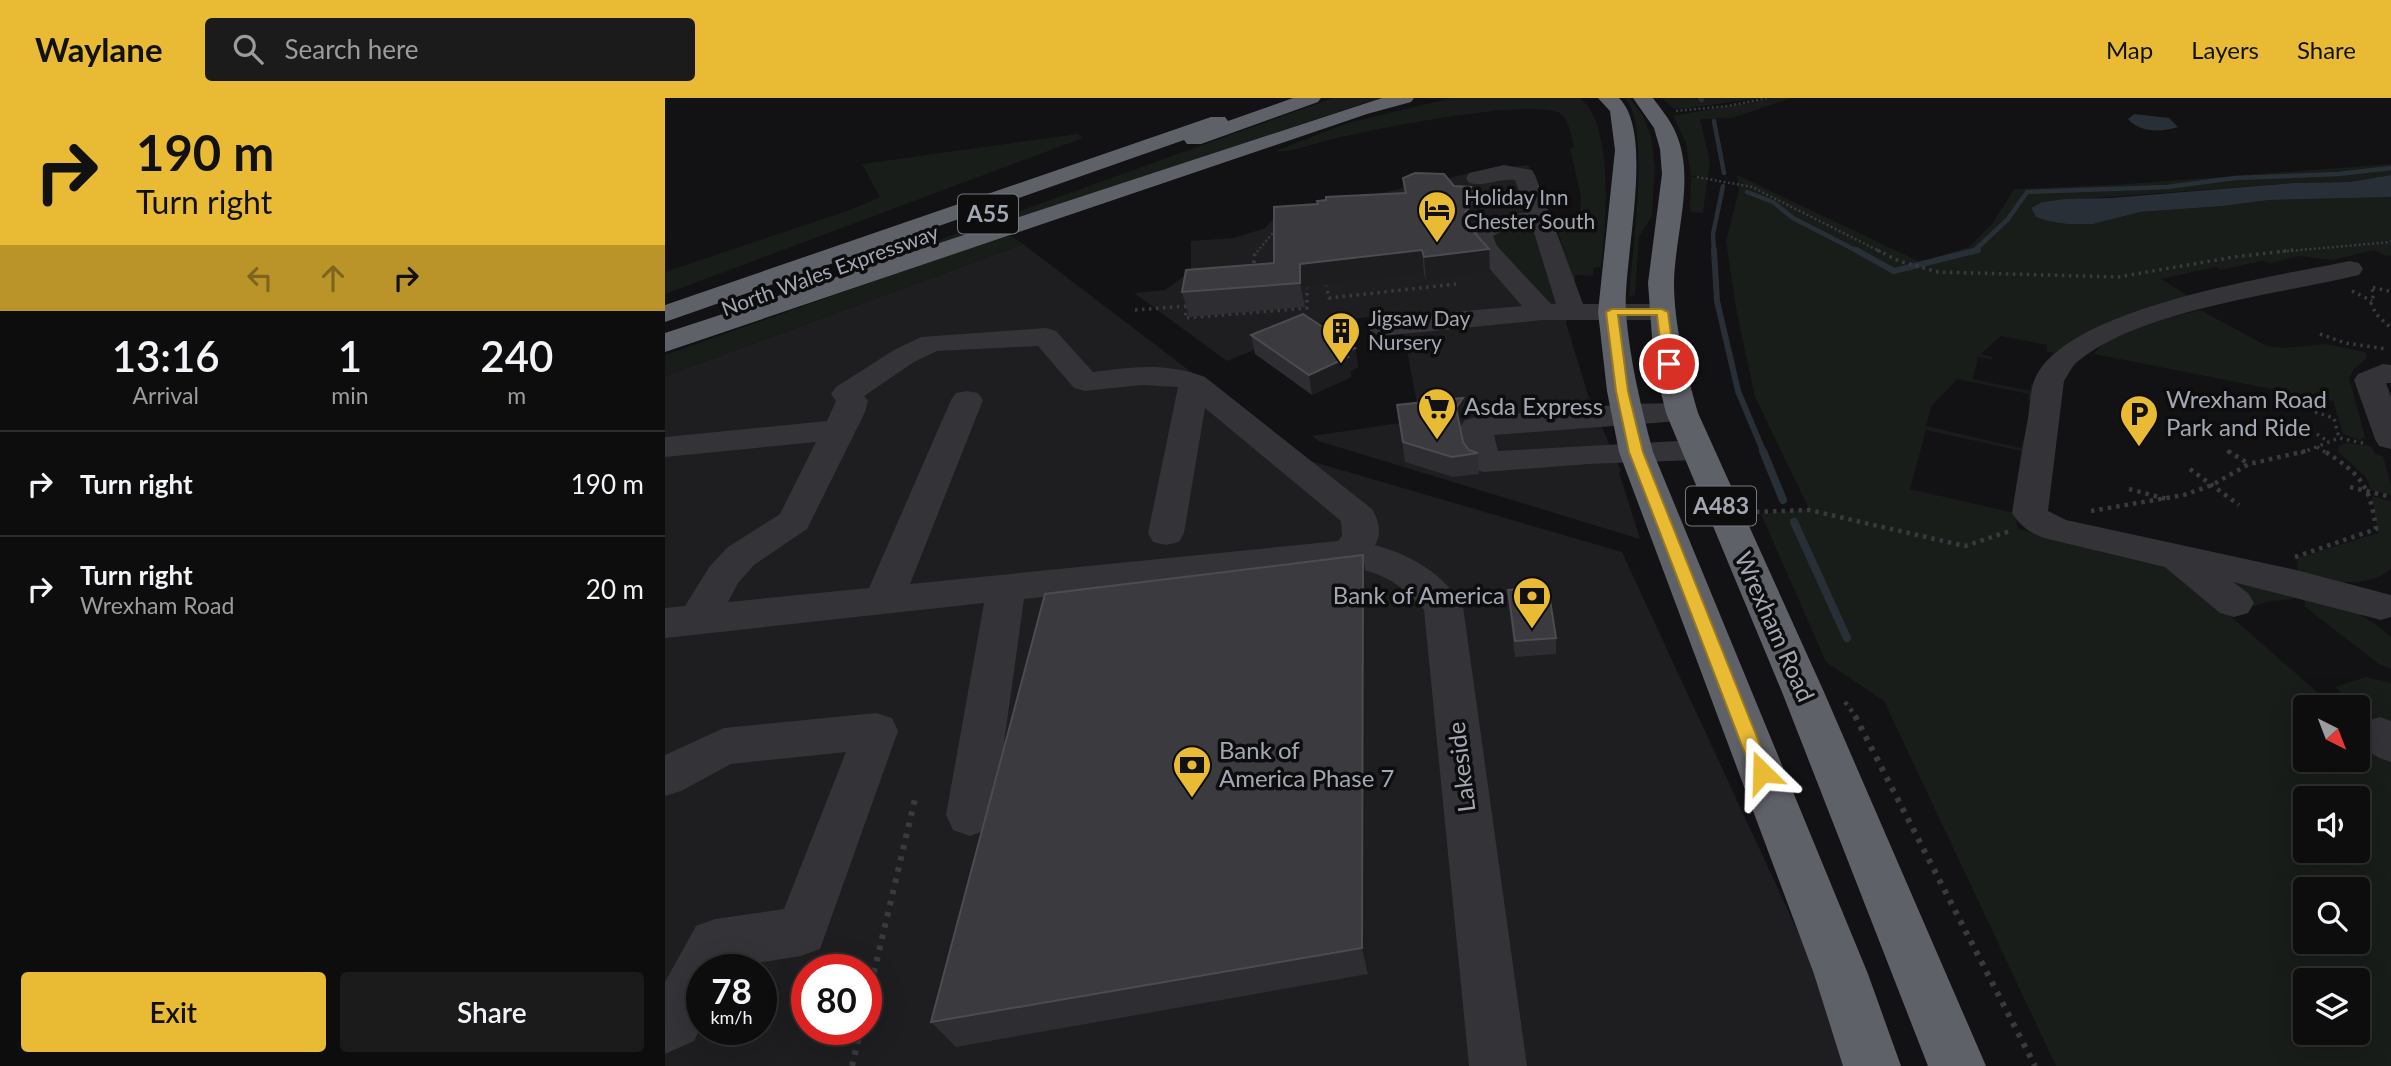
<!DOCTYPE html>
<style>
:root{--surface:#0e0d0e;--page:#1c1b1c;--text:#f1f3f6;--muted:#9b9c9e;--line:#2e2d2e;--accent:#e9ba33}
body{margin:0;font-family:Lato,sans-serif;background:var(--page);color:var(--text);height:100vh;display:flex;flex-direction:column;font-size:26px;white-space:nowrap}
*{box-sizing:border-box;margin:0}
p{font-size:23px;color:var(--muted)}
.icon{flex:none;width:38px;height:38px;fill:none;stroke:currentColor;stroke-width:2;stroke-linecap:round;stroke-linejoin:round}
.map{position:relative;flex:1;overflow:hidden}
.details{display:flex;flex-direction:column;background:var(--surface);width:665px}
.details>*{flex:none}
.top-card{background:#e9ba33;color:#111;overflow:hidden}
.needle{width:46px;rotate:138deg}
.buttons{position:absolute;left:1628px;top:597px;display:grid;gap:14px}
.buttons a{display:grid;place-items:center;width:77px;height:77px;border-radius:7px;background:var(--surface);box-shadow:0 7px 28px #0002,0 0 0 2px var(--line);font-size:35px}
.speed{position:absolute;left:21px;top:856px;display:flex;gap:14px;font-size:35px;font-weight:700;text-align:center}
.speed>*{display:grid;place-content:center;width:91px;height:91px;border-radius:50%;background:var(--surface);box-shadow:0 7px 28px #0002,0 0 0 2px var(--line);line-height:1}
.speed small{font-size:18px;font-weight:400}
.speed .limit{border:10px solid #d22;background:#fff;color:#111}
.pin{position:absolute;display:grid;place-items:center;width:60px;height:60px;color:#fff;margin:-30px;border:4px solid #fff;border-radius:50%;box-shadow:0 2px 7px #0007}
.me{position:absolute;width:77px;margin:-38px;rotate:338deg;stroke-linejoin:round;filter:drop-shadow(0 0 5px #0008)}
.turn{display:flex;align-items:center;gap:24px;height:147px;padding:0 21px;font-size:32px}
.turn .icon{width:91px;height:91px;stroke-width:2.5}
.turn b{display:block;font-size:49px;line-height:60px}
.lanes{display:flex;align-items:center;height:66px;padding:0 21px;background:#0003;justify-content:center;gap:35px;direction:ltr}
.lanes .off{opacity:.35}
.eta{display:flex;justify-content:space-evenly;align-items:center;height:119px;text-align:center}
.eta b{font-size:42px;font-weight:600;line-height:49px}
.cta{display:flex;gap:14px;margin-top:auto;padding:14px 21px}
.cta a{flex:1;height:80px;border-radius:7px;background:var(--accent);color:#111;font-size:28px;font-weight:600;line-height:80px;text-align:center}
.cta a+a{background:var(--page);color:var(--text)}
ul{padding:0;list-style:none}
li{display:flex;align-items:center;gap:21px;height:105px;padding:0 21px;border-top:2px solid var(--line)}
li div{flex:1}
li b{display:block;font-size:26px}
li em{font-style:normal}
header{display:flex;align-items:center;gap:42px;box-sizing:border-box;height:98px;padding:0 35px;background:var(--accent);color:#111}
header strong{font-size:33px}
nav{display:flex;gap:38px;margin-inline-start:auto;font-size:24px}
.search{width:490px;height:63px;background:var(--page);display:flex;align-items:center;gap:18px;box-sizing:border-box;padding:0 24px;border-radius:7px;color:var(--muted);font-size:26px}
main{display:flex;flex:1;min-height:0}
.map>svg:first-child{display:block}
.built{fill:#1e1e20;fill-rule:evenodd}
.green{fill:#181d19;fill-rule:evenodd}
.water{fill:#292f36}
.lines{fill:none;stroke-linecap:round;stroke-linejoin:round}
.stream-far2{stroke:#292f36;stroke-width:4.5}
.stream-far1{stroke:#292f36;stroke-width:6}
.stream{stroke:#292f36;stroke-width:8}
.path-far3{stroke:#393a3f;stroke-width:2.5;stroke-dasharray:2 2.5;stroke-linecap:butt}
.path-far2{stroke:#393a3f;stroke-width:3.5;stroke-dasharray:2.5 4.5;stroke-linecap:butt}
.path-far1{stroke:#393a3f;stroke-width:4.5;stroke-dasharray:3.5 5;stroke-linecap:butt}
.path{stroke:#393a3f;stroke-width:6;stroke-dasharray:4.5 7;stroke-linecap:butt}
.minor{fill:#333338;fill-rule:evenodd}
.highway{fill:#5f6168;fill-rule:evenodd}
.wall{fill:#2e2d31}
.shaded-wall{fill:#1d1c1f}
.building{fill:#3a3a3f;stroke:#4b4b51;stroke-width:2}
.route{fill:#e9ba33;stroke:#977921;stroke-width:2}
.labels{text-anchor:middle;stroke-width:7;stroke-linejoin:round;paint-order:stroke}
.far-poi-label{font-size:21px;fill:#a3a7b3;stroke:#0d0d0e;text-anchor:start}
.far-street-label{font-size:21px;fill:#a3a7b3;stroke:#0d0d0e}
.shield{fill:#0d0d0e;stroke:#767982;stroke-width:2}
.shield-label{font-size:23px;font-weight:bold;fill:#a3a7b3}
.poi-label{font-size:24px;fill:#a3a7b3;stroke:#0d0d0e;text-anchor:start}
.street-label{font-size:24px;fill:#a3a7b3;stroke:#0d0d0e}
</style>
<header>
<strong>Waylane</strong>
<div class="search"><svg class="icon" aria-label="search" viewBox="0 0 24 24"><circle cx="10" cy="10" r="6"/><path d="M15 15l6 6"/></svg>Search here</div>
<nav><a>Map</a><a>Layers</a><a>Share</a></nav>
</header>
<main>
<section class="details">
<div class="top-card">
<div class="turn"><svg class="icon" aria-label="right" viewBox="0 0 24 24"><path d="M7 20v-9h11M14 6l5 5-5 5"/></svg><div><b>190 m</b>Turn right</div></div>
<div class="lanes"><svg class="icon off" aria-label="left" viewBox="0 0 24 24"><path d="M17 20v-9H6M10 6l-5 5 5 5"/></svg><svg class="icon off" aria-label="ahead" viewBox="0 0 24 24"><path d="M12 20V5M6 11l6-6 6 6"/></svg><svg class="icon" aria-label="right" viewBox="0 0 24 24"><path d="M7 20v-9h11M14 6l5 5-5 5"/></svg></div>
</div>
<div class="eta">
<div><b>13:16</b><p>Arrival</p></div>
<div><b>1</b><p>min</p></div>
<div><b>240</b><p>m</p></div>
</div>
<ul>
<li><svg class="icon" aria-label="right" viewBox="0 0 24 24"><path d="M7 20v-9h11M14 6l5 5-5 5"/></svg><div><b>Turn right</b></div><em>190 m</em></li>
<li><svg class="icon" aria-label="right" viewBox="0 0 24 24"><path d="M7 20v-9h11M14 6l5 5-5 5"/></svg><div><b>Turn right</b><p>Wrexham Road</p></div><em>20 m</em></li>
</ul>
<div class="cta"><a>Exit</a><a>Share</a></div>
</section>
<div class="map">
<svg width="1726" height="968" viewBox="0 0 1726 968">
<rect width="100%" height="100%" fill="#121113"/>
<path class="built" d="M863 67 910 177V194L901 225 923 297 956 373 954 374 975 441 653 343 647 338 755 322 735 215 656 225 562 263 469 195 500 192 526 173V143L569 140 600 130 610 119 814 73Z
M358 146 642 362 957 454 1195 968H0V278ZM37 872H96V931H37ZM142 872H201V931H142Z"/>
<path class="green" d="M668 0H715L107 202Z
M786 0H914C950 22 941 131 936 169L928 170V178L910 177 890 128 914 126 916 99 905 50 909 49C906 37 904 23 895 15 863 0 710 31 668 41 650 45 627 55 610 53L683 25Z
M960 0H965L978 18 986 38 990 69 987 118 974 139 970 197 964 199C966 156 987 29 960 0Z
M997 0H1030L1032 2H1036L1035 0H1096L1017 11 1008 10Z
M1108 0H1126L1067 20 1035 21 1045 63 1038 115 1025 114 1026 79H1040L1026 78 1021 45 1008 18Z
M412 36 418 40 0 196V174L185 112 215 99 197 66Z
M1726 66V77L1684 84 1628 85 1377 104 1366 110 1371 119 1402 126H1428L1475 114 1558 108 1604 102 1726 99V157L1721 158 1709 152 1668 162 1634 158 1606 165 1597 163 1556 172 1551 169 1496 181 1527 200 1421 236 1389 255 1382 254V247L1336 238 1316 256 1328 259 1327 262 1313 259 1308 281 1365 293 1366 286 1370 287V303H1363L1364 296 1292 281 1266 309 1261 328 1356 350 1358 342 1364 345 1359 362 1355 361 1356 353 1261 332 1245 391 1350 415 1353 431 1496 465 1561 514 1669 609H1640V662H1692V630L1726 659V968H1391L1219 603 1161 564 1096 416 1144 411 1090 299 1071 210 1061 143 1074 92 1072 77 1255 164 1304 149 1327 126 1349 91 1462 86ZM1640 700H1692V752H1640ZM1640 791H1692V844H1640ZM1640 882H1692V934H1640Z
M859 127 868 129 892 202 889 204 879 201 826 149 825 136Z
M343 136 358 146 0 278V257Z
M1535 212 1602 248 1621 250 1661 246 1700 254 1702 260 1688 272 1684 280 1700 339 1695 342 1678 336 1668 303 1429 256C1444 231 1507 219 1535 212Z
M1681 345 1706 348 1711 357 1718 358 1726 387V397L1706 392 1701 379 1673 354 1674 348Z
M1707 398 1726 403V471C1701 492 1663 483 1633 478L1632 460 1713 435Z
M1538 476 1627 494 1628 501 1605 503 1583 510Z
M1639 496C1675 507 1698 514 1726 539V571L1714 566 1640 509Z
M1701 579 1726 585V634L1718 633 1670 589Z"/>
<path class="water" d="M1469 16 1504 20 1513 29C1496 34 1475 35 1463 21Z
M1726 77V99L1604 102 1558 108 1475 114 1428 126H1402L1384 123 1371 119 1366 110 1377 104 1401 101 1446 100 1628 85 1684 84Z"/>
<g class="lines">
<path class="stream-far2" d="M1035 0 1037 2
M1049 23 1059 75
M1082 94 1108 104 1128 120 1194 154
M1049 154 1048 136 1058 88
M1308 154 1343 121 1362 94 1502 89 1570 80 1673 76 1726 70"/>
<path class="stream-far1" d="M1049 152 1052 203 1073 293 1099 355
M1191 152 1229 173 1313 152"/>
<path class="stream" d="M1098 353 1118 402
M1129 424 1182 540"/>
<path class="path-far3" d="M1011 13 1063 8 1102 0
M1032 79 1087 89 1216 154
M592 154 612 130
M1613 154 1726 144"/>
<path class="path-far2" d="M1212 152 1234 163 1273 174 1453 179 1569 159 1628 152
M588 172 590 156 593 152
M661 186 664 200 791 186
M1687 193 1707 203
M1724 193 1706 189 1709 196 1706 205 1711 216 1726 230
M522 208 520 220 642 210V188
M470 212 522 208V205
M1655 236 1680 245 1722 251
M1650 314 1669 320 1674 340
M1652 336 1664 344
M1652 349 1662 355
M1562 353 1566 355
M1636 355 1674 340 1698 345"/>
<path class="path-far1" d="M1563 353 1584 366
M1525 371 1574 407
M1685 389 1726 399
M1464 391 1502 401
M1426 413 1519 397 1547 387 1584 366 1641 353
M1091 414 1144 412 1300 448 1345 433
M1630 459 1711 431C1705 388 1696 376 1659 353
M1180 604 1192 620"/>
<path class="path" d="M1190 618 1370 968
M201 908 250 701
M187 968 196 931"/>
<path class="minor" d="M839 67 867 72 870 77 918 206H997L1007 208 1011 214 1007 220 997 222H878L717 238 707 235 703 229 707 223 717 220 857 208 811 155 803 136 821 122 862 114 850 82C834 80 819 89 804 85L801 80 804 75ZM867 128 891 206H886L832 148 828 138 837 133Z
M1685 163 1694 165 1698 171 1694 177C1615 196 1472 212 1411 265 1406 270 1403 277 1399 283L1383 413 1401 422 1631 472 1726 497V519L1716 522 1568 484 1583 495 1589 505 1583 515 1569 519 1555 515 1500 469 1379 440C1364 434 1356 429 1347 415 1352 383 1357 352 1363 320 1365 309 1365 294 1369 283 1397 209 1613 178 1685 163Z
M381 230 391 233 428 274C466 269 502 264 540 279L707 411C714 422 717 436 710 447 746 457 778 475 798 508L862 968H804L759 512C729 477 703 468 658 469L359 501 329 717 322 732 305 738 288 732 281 717 319 505 0 540V510L20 508 45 468 63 449 115 416 151 344 0 359V339L162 323 171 303 166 296 171 289 229 252 256 239ZM373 248 409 290 420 293 476 287 513 289 483 435 488 444 501 447 514 444 519 435 540 310 676 423 677 438 673 443 245 486 318 302 313 295 302 293 291 295 286 302 204 490 63 504 73 485 89 467 142 431 200 314 203 303 199 298 249 264 272 253Z
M1718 266 1726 267V285H1721L1726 299V351L1714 348 1710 341 1689 282 1693 276Z
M1017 305 1028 308 1033 315 1028 322 829 337 833 353 1031 342 1043 345 1048 352 1043 359 1031 362 923 366 819 374 807 371 802 364 795 329 800 322 811 319 962 306Z
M211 615 227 620 233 633 155 851 136 858 66 869 65 872H37V927L29 943 0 956V884L31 828 50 821 119 811 181 654 66 666 16 693 0 698V657L59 630Z
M1715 619 1726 623V664C1709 659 1701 653 1693 637L1699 624Z"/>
<path class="highway" d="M628 0H656L653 4 536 46H522L519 42 0 224V207L546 19H560L563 23Z
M717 0H749L746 4 702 16 0 254V235Z
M933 0H954C991 36 957 164 961 216 965 263 976 309 988 354L1203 876 1236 968H1178L1149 876 954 354 942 293 933 214 950 52 945 13Z
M968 0H988C995 10 1004 20 1009 31 1032 77 1010 135 1009 184 1009 228 1021 273 1033 315L1159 594 1321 968H1263L1117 594 1001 315 989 266 983 185 997 76 995 51 989 30Z"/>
</g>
<path class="wall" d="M738 80 789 88 806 89V93H810L811 116 807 130 825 175 761 183 759 176 639 190 640 209 524 219 517 194 609 165 739 95Z
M586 237 690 250 693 269 685 273 686 279 647 297 590 256Z
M798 300 799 320 795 326 798 344 804 352 813 355 814 376 788 379 740 364 732 307Z
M698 457 702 487 703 876 291 949 266 924Z
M843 492 891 540V556L850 559 844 507Z"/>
<path class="shaded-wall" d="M806 89 807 104 810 93 811 116 807 130 800 114Z
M824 151 825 175 761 183 759 159Z
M757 152 759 176 639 190 640 209 635 185V166Z
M690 250 693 269 685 273 686 279 647 297 644 277 677 256Z
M798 300 799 320 792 330 791 310Z
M698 457 702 487 703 876 697 850Z"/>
<path class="building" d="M750 75 779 76 789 88 806 89 805 93H810L806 107 800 114 808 133 824 151 759 159 757 152 635 166V185L517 194 521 172 609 165V109L653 106 652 103 661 102V99L741 95 738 80Z
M638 216 690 250 677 256 683 259 644 277 586 237Z
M798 300 791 310 798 344 804 352 813 355 787 359 738 344 732 307Z
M698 457 697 850 266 924 380 496Z
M883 489 891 540 850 543 843 492Z"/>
<path class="route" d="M947 211H997L1003 214 1010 266 1004 270 998 266 992 217H953L963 293 978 354 1106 674 1103 680 1097 682 1090 680 1087 674 964 354 951 293 941 214Z"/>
<defs>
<symbol id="hotel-pin" viewBox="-11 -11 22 30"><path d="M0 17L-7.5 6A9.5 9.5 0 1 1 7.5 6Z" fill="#e9ba33" stroke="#0d0d0e"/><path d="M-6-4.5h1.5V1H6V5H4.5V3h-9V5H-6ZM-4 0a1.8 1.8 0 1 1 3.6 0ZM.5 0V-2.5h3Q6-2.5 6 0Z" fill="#111"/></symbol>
<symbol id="building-pin" viewBox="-11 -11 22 30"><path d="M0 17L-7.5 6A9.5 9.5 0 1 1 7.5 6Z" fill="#e9ba33" stroke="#0d0d0e"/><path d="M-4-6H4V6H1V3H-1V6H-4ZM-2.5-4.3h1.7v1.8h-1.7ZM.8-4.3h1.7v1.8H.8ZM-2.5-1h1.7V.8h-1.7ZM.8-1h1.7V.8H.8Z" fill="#111"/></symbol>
<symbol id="supermarket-pin" viewBox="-11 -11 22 30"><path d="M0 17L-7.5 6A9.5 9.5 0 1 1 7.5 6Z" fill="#e9ba33" stroke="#0d0d0e"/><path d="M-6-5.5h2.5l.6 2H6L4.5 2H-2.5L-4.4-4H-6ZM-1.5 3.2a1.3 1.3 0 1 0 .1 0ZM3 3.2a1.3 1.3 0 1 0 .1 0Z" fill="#111"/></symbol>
<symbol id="parking-pin" viewBox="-11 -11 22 30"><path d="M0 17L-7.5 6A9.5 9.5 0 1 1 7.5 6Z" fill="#e9ba33" stroke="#0d0d0e"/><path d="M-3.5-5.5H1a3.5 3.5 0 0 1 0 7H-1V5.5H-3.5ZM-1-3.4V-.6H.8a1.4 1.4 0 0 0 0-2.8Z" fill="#111"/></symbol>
<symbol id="bank-pin" viewBox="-11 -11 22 30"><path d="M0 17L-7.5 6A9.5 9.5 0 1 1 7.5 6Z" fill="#e9ba33" stroke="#0d0d0e"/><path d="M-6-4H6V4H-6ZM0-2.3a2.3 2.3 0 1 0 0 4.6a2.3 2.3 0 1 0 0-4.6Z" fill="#111"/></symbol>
</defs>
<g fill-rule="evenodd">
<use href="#hotel-pin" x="750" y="90" width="44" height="60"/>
<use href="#building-pin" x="654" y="211" width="44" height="60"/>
<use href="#supermarket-pin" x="750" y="287" width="44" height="60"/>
<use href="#parking-pin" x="1452" y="294" width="44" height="60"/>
<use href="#bank-pin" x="845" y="476" width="44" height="60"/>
<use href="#bank-pin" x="505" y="645" width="44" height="60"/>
</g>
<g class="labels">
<g class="far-poi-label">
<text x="799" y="107">Holiday Inn<tspan x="799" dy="24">Chester South</tspan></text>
<text x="703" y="228">Jigsaw Day<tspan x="703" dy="24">Nursery</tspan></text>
</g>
<g class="far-street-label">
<text transform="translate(165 173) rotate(-20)" y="7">North Wales Expressway</text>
</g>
<g class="shield">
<rect x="293" y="96.5" width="60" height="39" rx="5"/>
<rect x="1021" y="388.5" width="70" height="39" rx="5"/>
</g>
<g class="shield-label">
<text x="323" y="124">A55</text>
<text x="1056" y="416">A483</text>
</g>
<g class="poi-label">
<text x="1501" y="310">Wrexham Road<tspan x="1501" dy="28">Park and Ride</tspan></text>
<text x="799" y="317">Asda Express</text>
<text x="840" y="506" text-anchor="end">Bank of America</text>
<text x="554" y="661">Bank of<tspan x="554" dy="28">America Phase 7</tspan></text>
</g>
<g class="street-label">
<text transform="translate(1109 529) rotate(66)" y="8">Wrexham Road</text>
<text transform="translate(797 669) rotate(-97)" y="8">Lakeside</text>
</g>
</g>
</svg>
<div class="buttons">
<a><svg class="needle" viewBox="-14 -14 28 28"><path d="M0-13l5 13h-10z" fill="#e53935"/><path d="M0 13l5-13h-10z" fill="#9b9c9e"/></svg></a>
<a><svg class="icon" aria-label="sound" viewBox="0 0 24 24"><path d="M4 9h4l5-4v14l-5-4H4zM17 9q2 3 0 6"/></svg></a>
<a><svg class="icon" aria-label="search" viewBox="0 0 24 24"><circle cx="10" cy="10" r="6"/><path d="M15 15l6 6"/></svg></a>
<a><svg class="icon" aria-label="layers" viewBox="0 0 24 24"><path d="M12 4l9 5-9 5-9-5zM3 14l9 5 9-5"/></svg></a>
</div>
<div class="speed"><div>78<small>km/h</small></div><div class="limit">80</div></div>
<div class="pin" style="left:1004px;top:266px;background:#d93025"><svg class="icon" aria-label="arrive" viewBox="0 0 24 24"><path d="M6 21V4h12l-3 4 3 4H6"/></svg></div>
<svg class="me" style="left:1097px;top:674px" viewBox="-20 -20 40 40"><path d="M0-17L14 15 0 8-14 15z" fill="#e9ba33" stroke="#fff" stroke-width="4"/></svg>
</div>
</main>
